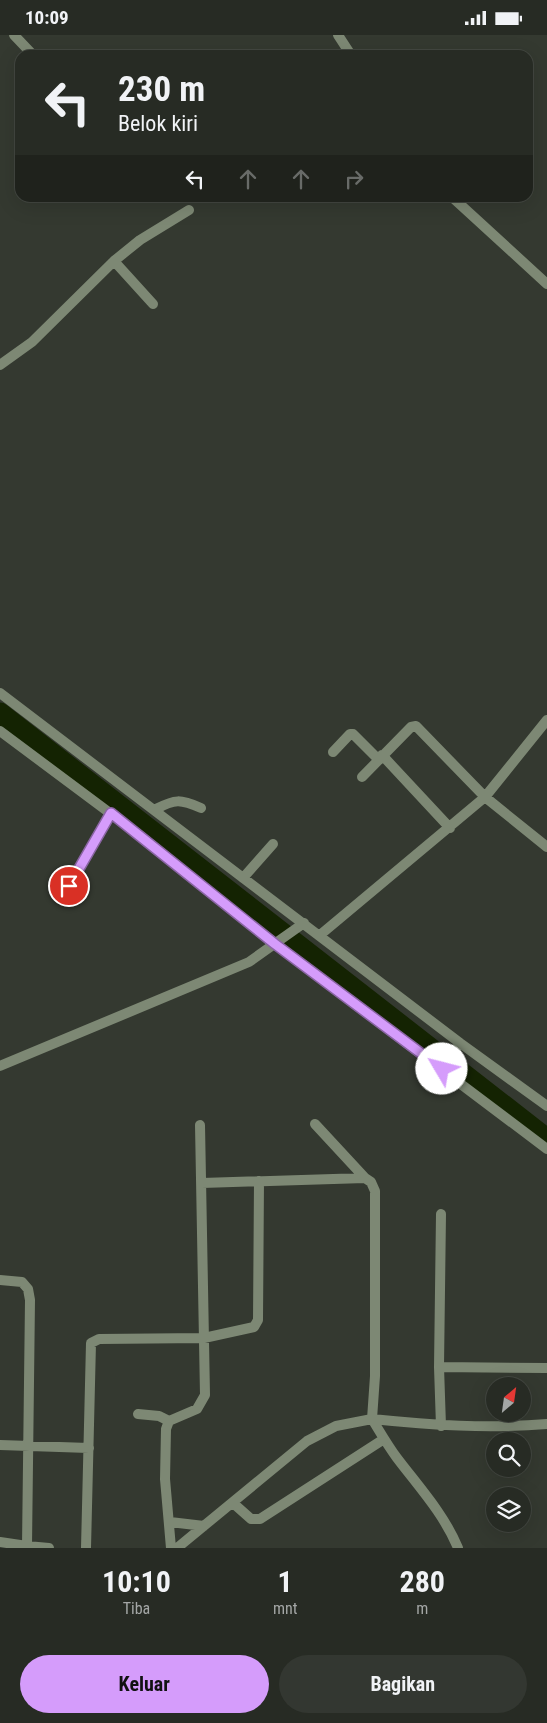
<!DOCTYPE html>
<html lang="id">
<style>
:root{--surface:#272b24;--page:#333731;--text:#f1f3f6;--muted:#a4a7a6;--line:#434741;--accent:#d59cfb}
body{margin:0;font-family:"Roboto Condensed",sans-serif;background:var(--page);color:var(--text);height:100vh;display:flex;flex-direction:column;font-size:19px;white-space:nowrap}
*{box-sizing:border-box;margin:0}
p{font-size:16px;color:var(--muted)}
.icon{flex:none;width:28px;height:28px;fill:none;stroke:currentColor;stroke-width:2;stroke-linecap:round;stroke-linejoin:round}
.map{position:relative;height:1513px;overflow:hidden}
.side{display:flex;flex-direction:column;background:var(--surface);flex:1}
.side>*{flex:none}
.top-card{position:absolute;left:15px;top:15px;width:518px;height:152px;border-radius:15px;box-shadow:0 5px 20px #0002,0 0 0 1px var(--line);background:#272b24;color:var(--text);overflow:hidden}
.needle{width:32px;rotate:29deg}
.fabs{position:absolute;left:486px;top:1342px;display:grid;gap:10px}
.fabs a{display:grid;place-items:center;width:45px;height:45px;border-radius:50%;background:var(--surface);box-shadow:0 5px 20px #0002,0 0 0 1px var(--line);font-size:25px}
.pin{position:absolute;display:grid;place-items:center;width:42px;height:42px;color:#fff;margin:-21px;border:2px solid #fff;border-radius:50%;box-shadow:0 1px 5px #0007}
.me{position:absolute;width:55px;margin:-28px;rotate:307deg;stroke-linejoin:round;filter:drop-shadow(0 0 4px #0008)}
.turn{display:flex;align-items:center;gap:18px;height:105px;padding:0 20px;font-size:22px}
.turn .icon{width:65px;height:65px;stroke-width:2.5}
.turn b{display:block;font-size:35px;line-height:42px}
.lanes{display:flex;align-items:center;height:48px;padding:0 20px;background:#0003;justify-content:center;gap:25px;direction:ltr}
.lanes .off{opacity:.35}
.eta{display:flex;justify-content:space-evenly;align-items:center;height:85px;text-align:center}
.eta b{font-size:30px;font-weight:700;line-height:35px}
.primary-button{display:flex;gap:10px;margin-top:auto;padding:10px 20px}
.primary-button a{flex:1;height:58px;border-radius:30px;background:var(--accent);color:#111;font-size:20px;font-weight:700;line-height:58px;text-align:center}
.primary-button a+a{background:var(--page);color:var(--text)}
.status{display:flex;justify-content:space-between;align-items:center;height:35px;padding:0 25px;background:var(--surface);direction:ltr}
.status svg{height:14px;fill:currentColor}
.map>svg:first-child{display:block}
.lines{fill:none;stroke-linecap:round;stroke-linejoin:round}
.river{stroke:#142302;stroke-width:21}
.minor{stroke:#7d8874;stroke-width:10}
.route-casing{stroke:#8a65a3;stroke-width:12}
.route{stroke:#d59cfb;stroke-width:9}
</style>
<div class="status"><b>10:09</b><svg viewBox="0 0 49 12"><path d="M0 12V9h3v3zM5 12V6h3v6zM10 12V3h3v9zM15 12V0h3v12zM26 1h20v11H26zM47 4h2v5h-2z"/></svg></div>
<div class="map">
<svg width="547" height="1513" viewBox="0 0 547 1513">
<rect width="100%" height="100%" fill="#343930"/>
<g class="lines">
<path class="river" d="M0 678 547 1104"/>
<path class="minor" d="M14 0 33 20
M338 0 351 20
M452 162 547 249
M114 226 153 269
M0 330 32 307 114 226 140 205 189 175
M0 658 460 1008 547 1071
M0 696 138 799 275 909 547 1114
M333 717 350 699H353L378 724
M382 720 450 793
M362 742 411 692 416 691 485 762 547 812
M156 774C175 764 180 764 201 773
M243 843 273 809
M69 851 111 779
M320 900 485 762 547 685
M0 1031 249 927 304 888
M442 1033 460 1008
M202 1148 365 1143
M0 1245 22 1247 28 1254 30 1265 27 1511 49 1513
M439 1332 441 1179
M138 1379 159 1381 169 1386
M372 1384C430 1390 488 1394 547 1389
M372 1384C380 1397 388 1411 397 1423 419 1452 444 1479 458 1513
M441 1391 439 1332 547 1333
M0 1410 89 1413
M233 1468 251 1484H260L384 1404
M170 1487 204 1491
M0 1507 27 1511
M86 1513 91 1308 99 1304 204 1303 254 1292 258 1285 259 1146
M171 1513 165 1444 166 1394 169 1386 197 1374 205 1360 200 1090
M177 1513 307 1406 336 1391 372 1384 375 1341V1156L371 1147 365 1143 315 1089"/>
</g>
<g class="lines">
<defs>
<path id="route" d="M69 851 111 778 275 909 442 1034"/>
</defs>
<use href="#route" class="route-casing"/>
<use href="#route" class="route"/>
</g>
</svg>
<div class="fabs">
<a><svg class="needle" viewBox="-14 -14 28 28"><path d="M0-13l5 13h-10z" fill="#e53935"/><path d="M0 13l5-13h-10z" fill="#a4a7a6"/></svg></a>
<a><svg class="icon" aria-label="search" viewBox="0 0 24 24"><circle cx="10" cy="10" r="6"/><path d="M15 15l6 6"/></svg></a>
<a><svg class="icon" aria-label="layers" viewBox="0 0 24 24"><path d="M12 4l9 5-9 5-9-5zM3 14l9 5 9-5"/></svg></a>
</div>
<div class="pin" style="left:69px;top:851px;background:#d93025"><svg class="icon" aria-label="arrive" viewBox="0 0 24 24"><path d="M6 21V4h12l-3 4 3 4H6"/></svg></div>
<svg class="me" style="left:442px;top:1034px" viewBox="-20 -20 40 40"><circle r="19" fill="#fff"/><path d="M0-13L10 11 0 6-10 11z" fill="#d59cfb"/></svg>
<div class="top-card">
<div class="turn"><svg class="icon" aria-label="left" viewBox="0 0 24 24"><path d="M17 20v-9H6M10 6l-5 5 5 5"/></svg><div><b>230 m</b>Belok kiri</div></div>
<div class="lanes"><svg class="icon" aria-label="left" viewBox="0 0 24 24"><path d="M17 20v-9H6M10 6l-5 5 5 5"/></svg><svg class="icon off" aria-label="ahead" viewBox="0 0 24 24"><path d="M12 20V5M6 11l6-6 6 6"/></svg><svg class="icon off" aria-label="ahead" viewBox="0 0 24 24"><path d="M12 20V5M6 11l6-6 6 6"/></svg><svg class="icon off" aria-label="right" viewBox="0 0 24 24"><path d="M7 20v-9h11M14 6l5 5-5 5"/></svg></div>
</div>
</div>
<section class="side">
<div class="eta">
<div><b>10:10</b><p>Tiba</p></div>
<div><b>1</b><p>mnt</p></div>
<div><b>280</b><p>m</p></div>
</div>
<div class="primary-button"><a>Keluar</a><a>Bagikan</a></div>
</section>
